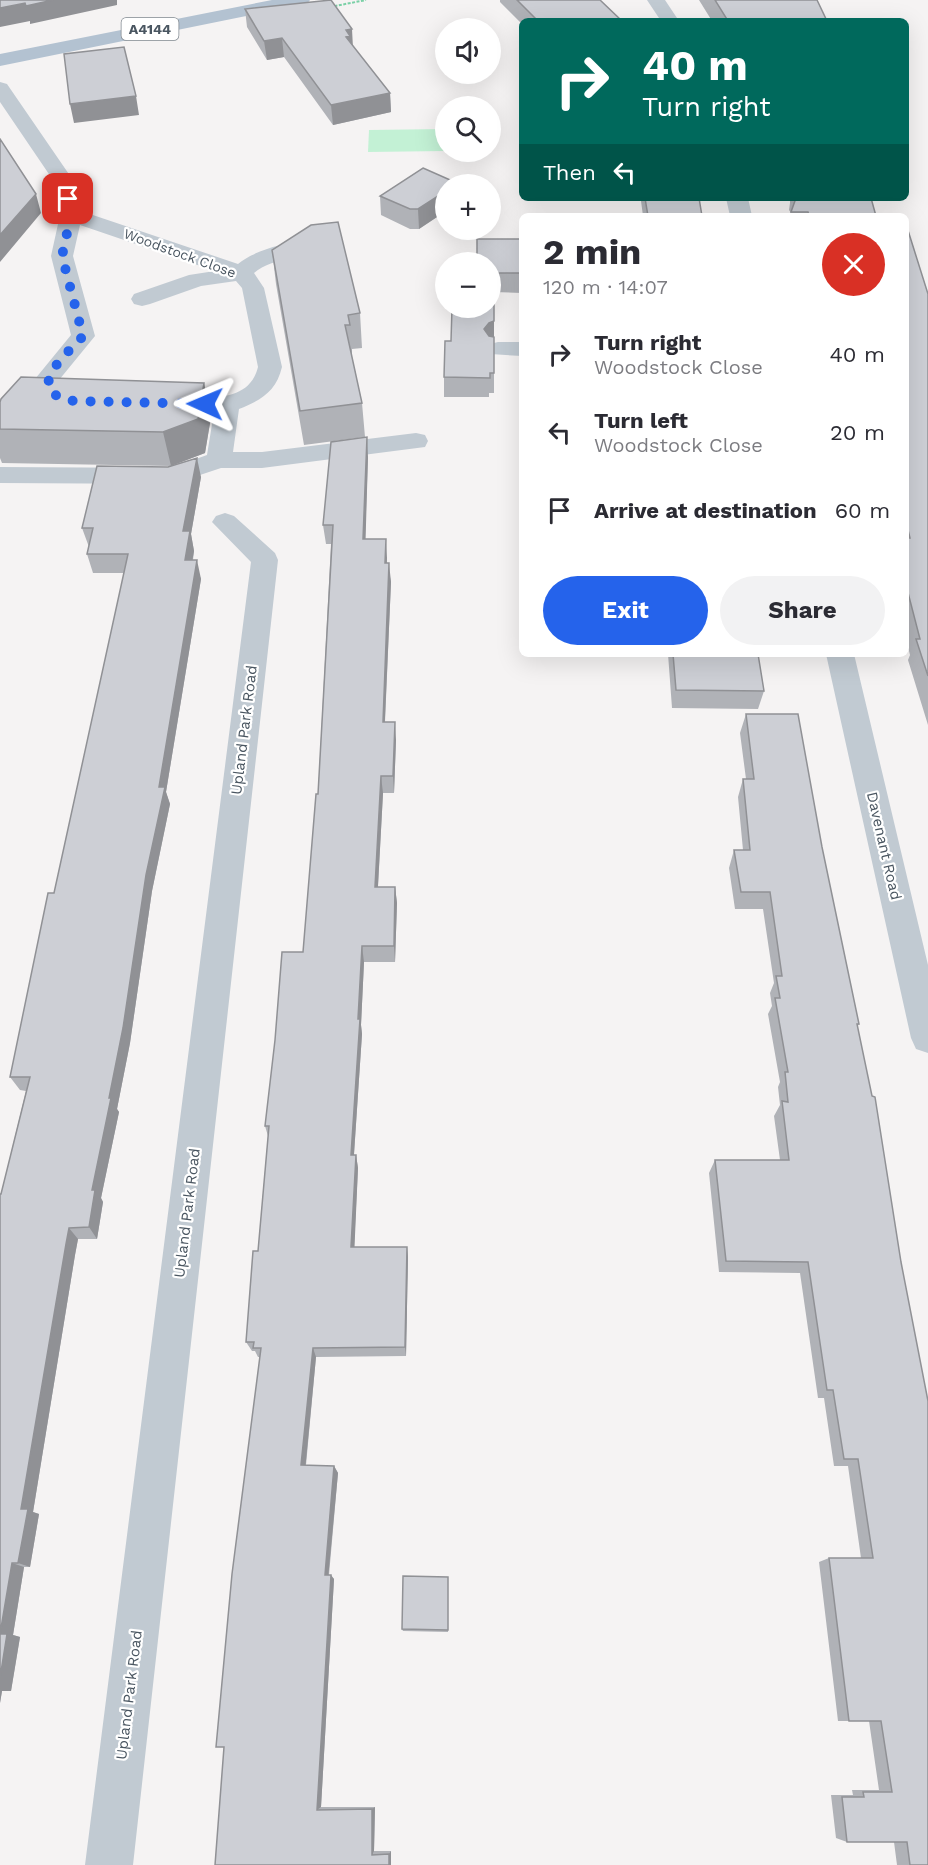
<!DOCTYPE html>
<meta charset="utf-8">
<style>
:root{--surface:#fff;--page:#f2f2f3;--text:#2b2b33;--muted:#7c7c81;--accent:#2563eb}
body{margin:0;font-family:"Work Sans",sans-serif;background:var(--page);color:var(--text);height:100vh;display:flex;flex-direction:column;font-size:22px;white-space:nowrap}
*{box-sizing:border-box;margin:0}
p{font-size:20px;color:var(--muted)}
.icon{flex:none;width:33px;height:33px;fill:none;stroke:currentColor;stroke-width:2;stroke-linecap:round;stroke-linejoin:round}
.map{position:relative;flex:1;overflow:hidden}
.drawer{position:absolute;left:519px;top:213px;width:390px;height:444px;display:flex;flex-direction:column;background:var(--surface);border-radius:9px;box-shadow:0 6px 24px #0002}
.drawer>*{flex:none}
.guide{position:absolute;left:519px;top:18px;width:390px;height:183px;border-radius:9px;box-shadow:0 6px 24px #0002;background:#00695c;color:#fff;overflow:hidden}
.buttons{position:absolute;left:435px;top:18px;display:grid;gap:12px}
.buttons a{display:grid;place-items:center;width:66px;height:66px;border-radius:50%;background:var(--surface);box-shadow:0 6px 24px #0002;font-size:30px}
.pin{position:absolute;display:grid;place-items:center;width:51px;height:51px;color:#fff;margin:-26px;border-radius:12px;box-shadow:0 3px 9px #0006}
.me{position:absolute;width:66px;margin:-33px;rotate:271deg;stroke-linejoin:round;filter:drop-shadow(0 0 4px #0008)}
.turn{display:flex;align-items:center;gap:21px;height:126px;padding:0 24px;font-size:27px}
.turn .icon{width:78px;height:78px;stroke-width:2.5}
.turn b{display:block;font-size:42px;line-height:51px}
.then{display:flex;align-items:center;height:57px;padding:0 24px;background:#0003;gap:12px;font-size:22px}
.round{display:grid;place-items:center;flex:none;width:63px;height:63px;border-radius:32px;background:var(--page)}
.overview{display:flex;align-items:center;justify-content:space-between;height:102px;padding:0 24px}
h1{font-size:36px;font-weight:700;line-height:45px}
.button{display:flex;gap:12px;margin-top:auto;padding:12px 24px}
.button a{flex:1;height:69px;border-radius:36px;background:var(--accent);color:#fff;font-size:24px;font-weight:700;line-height:69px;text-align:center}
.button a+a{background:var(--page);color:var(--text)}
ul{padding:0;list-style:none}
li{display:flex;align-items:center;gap:18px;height:78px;padding:0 24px}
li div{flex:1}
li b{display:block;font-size:22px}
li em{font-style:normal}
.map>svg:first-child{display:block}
.green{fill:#c3f1d5}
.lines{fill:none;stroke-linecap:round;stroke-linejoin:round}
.path{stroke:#7ad0a6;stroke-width:2;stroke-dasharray:3 1.5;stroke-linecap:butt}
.minor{fill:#c1cad2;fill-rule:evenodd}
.major{fill:#b3c2d1;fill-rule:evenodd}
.wall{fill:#b0b2b7}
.shaded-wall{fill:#909195}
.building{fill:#cdcfd5;stroke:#909195;stroke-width:1.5}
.route{stroke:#2563eb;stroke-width:10;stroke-dasharray:0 18}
.labels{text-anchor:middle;stroke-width:4.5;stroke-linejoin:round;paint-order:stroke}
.shield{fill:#fff;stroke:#808990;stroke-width:1.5}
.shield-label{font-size:14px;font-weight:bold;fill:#4a5661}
.far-street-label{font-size:14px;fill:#4a5661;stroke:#fff}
.street-label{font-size:15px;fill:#4a5661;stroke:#fff}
</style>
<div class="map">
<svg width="928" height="1865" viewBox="0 0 928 1865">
<rect width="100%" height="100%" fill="#f5f3f3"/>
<path class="green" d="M445 129V151L368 152 369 130Z"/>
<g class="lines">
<path class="path" d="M330 7 366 0"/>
<path class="minor" d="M647 0H665L679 21H661Z
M0 82 7 84 75 183 81 211 238 264C259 247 298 238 324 244L327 249 324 254C299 260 275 256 254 273L264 288 282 367C276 392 261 400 239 409L233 452H262L416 433 425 435 428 441 425 447 262 468H221L173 484 0 483V467L171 468 207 455 214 412 155 408 152 403 155 398 164 395C196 396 248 408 258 367L242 288 236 281 201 286 150 304 142 306 134 304 131 299 134 294 189 275 215 271 80 225 73 256 95 336 59 380 60 385 67 391 89 396 92 401 89 406C68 412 37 403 35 379L71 335 51 256 60 215 55 183 0 102Z
M726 198H748L752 216H730Z
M498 342H522V356L490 354 486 349 490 344Z
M225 513 234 516 275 553 278 560 133 1865H85L251 562 212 522 216 516Z
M826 654H854L928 965V1053L916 1049 911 1038Z"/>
<path class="major" d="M272 0H310L307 4 301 5 0 66V54Z"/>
</g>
<path class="wall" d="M500 0H600L622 21H522V24L500 2Z
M699 0H817L827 21H712Z
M245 9 353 46 390 93 391 112 333 125 284 57 267 60 247 27Z
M446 184V211L419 229H410L381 215 380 196Z
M607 198H699L702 216H643L641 201H607Z
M790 198H871L876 216H791V213L789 210 790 203Z
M906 224 928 294V725L908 660 910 655 906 639Z
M522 239V293L494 292V393H489V397H444V377L451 341 490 308V262Z
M272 250 360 313 362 348 352 349V358L362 403 365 437 304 445 276 284Z
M204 383 211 417 205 453 171 466 2 463 0 458V402Z
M368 457 365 539 387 558V563L391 582 385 722 396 740 394 793H383L378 887H395L397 903 395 962H364L361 1025 362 1034 354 1155H356L358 1168 354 1247H407L408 1257 406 1356 316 1357 306 1465 334 1466 338 1473 329 1575 334 1579 321 1807H375L374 1851H391V1865H215L260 1357H258L255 1351H252L246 1342 258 1251 268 1136 265 1126 303 952 318 794 331 544H326L323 525Z
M201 477 191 534 194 551 193 560 201 579 166 792 170 804 152 891 130 1043 117 1109 119 1112 101 1198 103 1202 97 1239H78L75 1255 33 1512 39 1514 30 1567H24L13 1635 20 1637 11 1691H2L0 1703V1194H1L26 1091 20 1090 10 1077 54 893 124 573H93L87 554 89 547 82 528Z
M668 654H758L764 691 758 709 672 708Z
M746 714 822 847 859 1024 857 1027 928 1865H897L894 1842H847L836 1838 831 1795H853L852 1790H879L869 1721H838L819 1562 829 1558H861L848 1466H834L824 1398H818L800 1273 719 1272 709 1173 715 1160H780L774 1116 780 1105 778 1087 780 1082 768 1014 772 1006 770 993 774 983 763 909H735L729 868 734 850H743L738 797 743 779H746L740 733Z
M448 1577V1632L403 1631 402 1629Z"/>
<path class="shaded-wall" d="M53 0H117V5L30 24V21L0 27V8L25 3Z
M352 29 353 48 347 56 346 30Z
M282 38 284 57 267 60 264 41Z
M390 93 391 112 333 125 331 105Z
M136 96 139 115 74 123 70 104Z
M446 191V211L419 229 418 209Z
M36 194 41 213 0 262V235Z
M494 321V341L488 343 484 329 489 323Z
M204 383 211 417 205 453 171 466 163 432Z
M367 437 368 457 365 558 363 539Z
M197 458 201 477 191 534 194 551 189 579 185 560 183 531Z
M386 539 387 558 386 582 385 563Z
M197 560 201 579 166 792 170 804 152 891 130 1043 117 1109 119 1112 101 1198 103 1202 97 1239 89 1227 92 1190 109 1098 159 787Z
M389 563 391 582 384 740 383 722Z
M395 722 396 740 394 793 393 776Z
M381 776 383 793 377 903 375 887Z
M395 887 397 903 395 962 394 946Z
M362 946 364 962 361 1025 362 1034 353 1168 351 1155Z
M356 1155 358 1168 354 1258 351 1247Z
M69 1228 78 1239 75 1255 33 1512 39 1514 30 1567 18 1563 21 1509 66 1244Z
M407 1247 408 1257 406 1356 405 1347Z
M313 1348 316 1357 305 1471 301 1465Z
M334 1466 338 1473 328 1579 325 1575Z
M12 1563 24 1567 13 1635 20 1637 11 1691H0V1634Z
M331 1575 334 1579 321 1807 317 1810Z
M0 1691H2L0 1703Z
M375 1807 374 1851 372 1855V1809Z
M391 1851V1865H389V1854Z"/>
<path class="building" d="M0 0H53L26 6 25 3 0 8Z
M331 0 352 29 346 30 350 36 346 37 390 93 331 105 282 38 264 41 245 9Z
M517 0H600L622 21H538Z
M715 0H817L827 21H728Z
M124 47 136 96 70 104 64 54Z
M0 139 36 194 0 235Z
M423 168 457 183 456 184H446V191L418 209H410L380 196Z
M645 198H699L702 216H648Z
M796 198H871L876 216H809L808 212H791Z
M338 222 360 313 348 315 350 325H345L362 403 300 411 272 250 311 225Z
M906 224 928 294V676L916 639H920L906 585V538H910L906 522Z
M477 239H522V273H490V262H477Z
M490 287H494V321L489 323 484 329 489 336 494 337V373H490V378L444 377 445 341H451L452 308H490Z
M21 377 204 383 198 419 163 432 0 429V402L1 399Z
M367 437 363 539H386L385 563H389L383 722H395L393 776H381L375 887H395L394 946H362L358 1019H360L351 1155H356L351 1247H407L405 1347 313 1348 301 1465 334 1466 325 1575H331L317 1810 372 1809V1855L389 1854V1865H215L224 1747H216L232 1574 261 1348H253L254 1342H246L253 1251H258L269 1126H265L275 1040 282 952H303L316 794H318L333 525H323L331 442Z
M197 458 183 531H190L185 560H197L159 787H165L146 875 123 1028 109 1098H111L92 1190H95L89 1227 69 1228 66 1244 21 1509H28L18 1563H12L0 1634V1194H1L30 1077H10L48 893H54L128 554H87L93 528H82L97 466 168 467Z
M673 654H758L764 691 676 690Z
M746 714H798L822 847 859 1024H857L872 1096 875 1097 901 1262 928 1401V1865H910L907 1842H847L842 1797H864L863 1792H892L881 1721H849L829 1558H873L858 1459H844L833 1390H827L808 1262 726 1261 715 1160H789L782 1101 788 1102 785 1072H788L775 998H780L776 976H782L770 892H741L734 850H750L743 779H754Z
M403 1576 448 1577V1630L402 1629Z
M0 1634H7L0 1678Z"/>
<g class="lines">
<path class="route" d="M68 199 71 215 62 256 83 336C71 350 47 368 48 388L59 398 74 401 205 404"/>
</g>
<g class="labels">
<rect class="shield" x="121.5" y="18" width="57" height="22" rx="4.5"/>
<g class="shield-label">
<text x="150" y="34">A4144</text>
</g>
<g class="far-street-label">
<text transform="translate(180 253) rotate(20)" y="5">Woodstock Close</text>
</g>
<g class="street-label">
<text transform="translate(244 730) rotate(-83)" y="5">Upland Park Road</text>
<text transform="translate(884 846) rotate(77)" y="5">Davenant Road</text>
<text transform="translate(187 1213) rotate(-83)" y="5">Upland Park Road</text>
<text transform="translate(129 1695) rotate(-83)" y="5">Upland Park Road</text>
</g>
</g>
</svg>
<div class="buttons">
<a><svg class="icon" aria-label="sound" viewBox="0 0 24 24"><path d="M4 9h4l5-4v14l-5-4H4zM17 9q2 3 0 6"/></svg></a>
<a><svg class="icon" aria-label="search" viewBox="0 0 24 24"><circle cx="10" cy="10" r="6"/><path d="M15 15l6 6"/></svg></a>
<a>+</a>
<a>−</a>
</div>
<div class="pin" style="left:68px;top:199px;background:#d93025"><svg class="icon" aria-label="arrive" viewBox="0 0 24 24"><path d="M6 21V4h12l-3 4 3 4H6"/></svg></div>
<svg class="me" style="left:205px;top:404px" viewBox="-20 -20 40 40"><path d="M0-17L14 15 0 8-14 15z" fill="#2563eb" stroke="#fff" stroke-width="4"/></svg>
<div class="guide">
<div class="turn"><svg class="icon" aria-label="right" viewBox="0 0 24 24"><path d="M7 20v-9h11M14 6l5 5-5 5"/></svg><div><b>40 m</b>Turn right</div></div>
<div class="then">Then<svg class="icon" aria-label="left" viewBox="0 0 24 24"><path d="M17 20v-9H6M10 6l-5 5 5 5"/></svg></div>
</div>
<section class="drawer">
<div class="overview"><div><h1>2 min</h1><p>120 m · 14:07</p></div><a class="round" style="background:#d93025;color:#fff"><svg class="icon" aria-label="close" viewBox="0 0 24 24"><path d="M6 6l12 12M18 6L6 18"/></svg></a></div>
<ul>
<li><svg class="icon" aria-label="right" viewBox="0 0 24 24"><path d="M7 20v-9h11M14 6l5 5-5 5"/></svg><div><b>Turn right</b><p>Woodstock Close</p></div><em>40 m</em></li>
<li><svg class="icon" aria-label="left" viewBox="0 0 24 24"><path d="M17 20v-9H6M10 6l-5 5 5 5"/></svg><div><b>Turn left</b><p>Woodstock Close</p></div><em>20 m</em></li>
<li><svg class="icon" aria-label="arrive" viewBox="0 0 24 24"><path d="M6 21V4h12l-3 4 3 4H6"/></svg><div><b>Arrive at destination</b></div><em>60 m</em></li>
</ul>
<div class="button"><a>Exit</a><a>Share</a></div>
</section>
</div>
